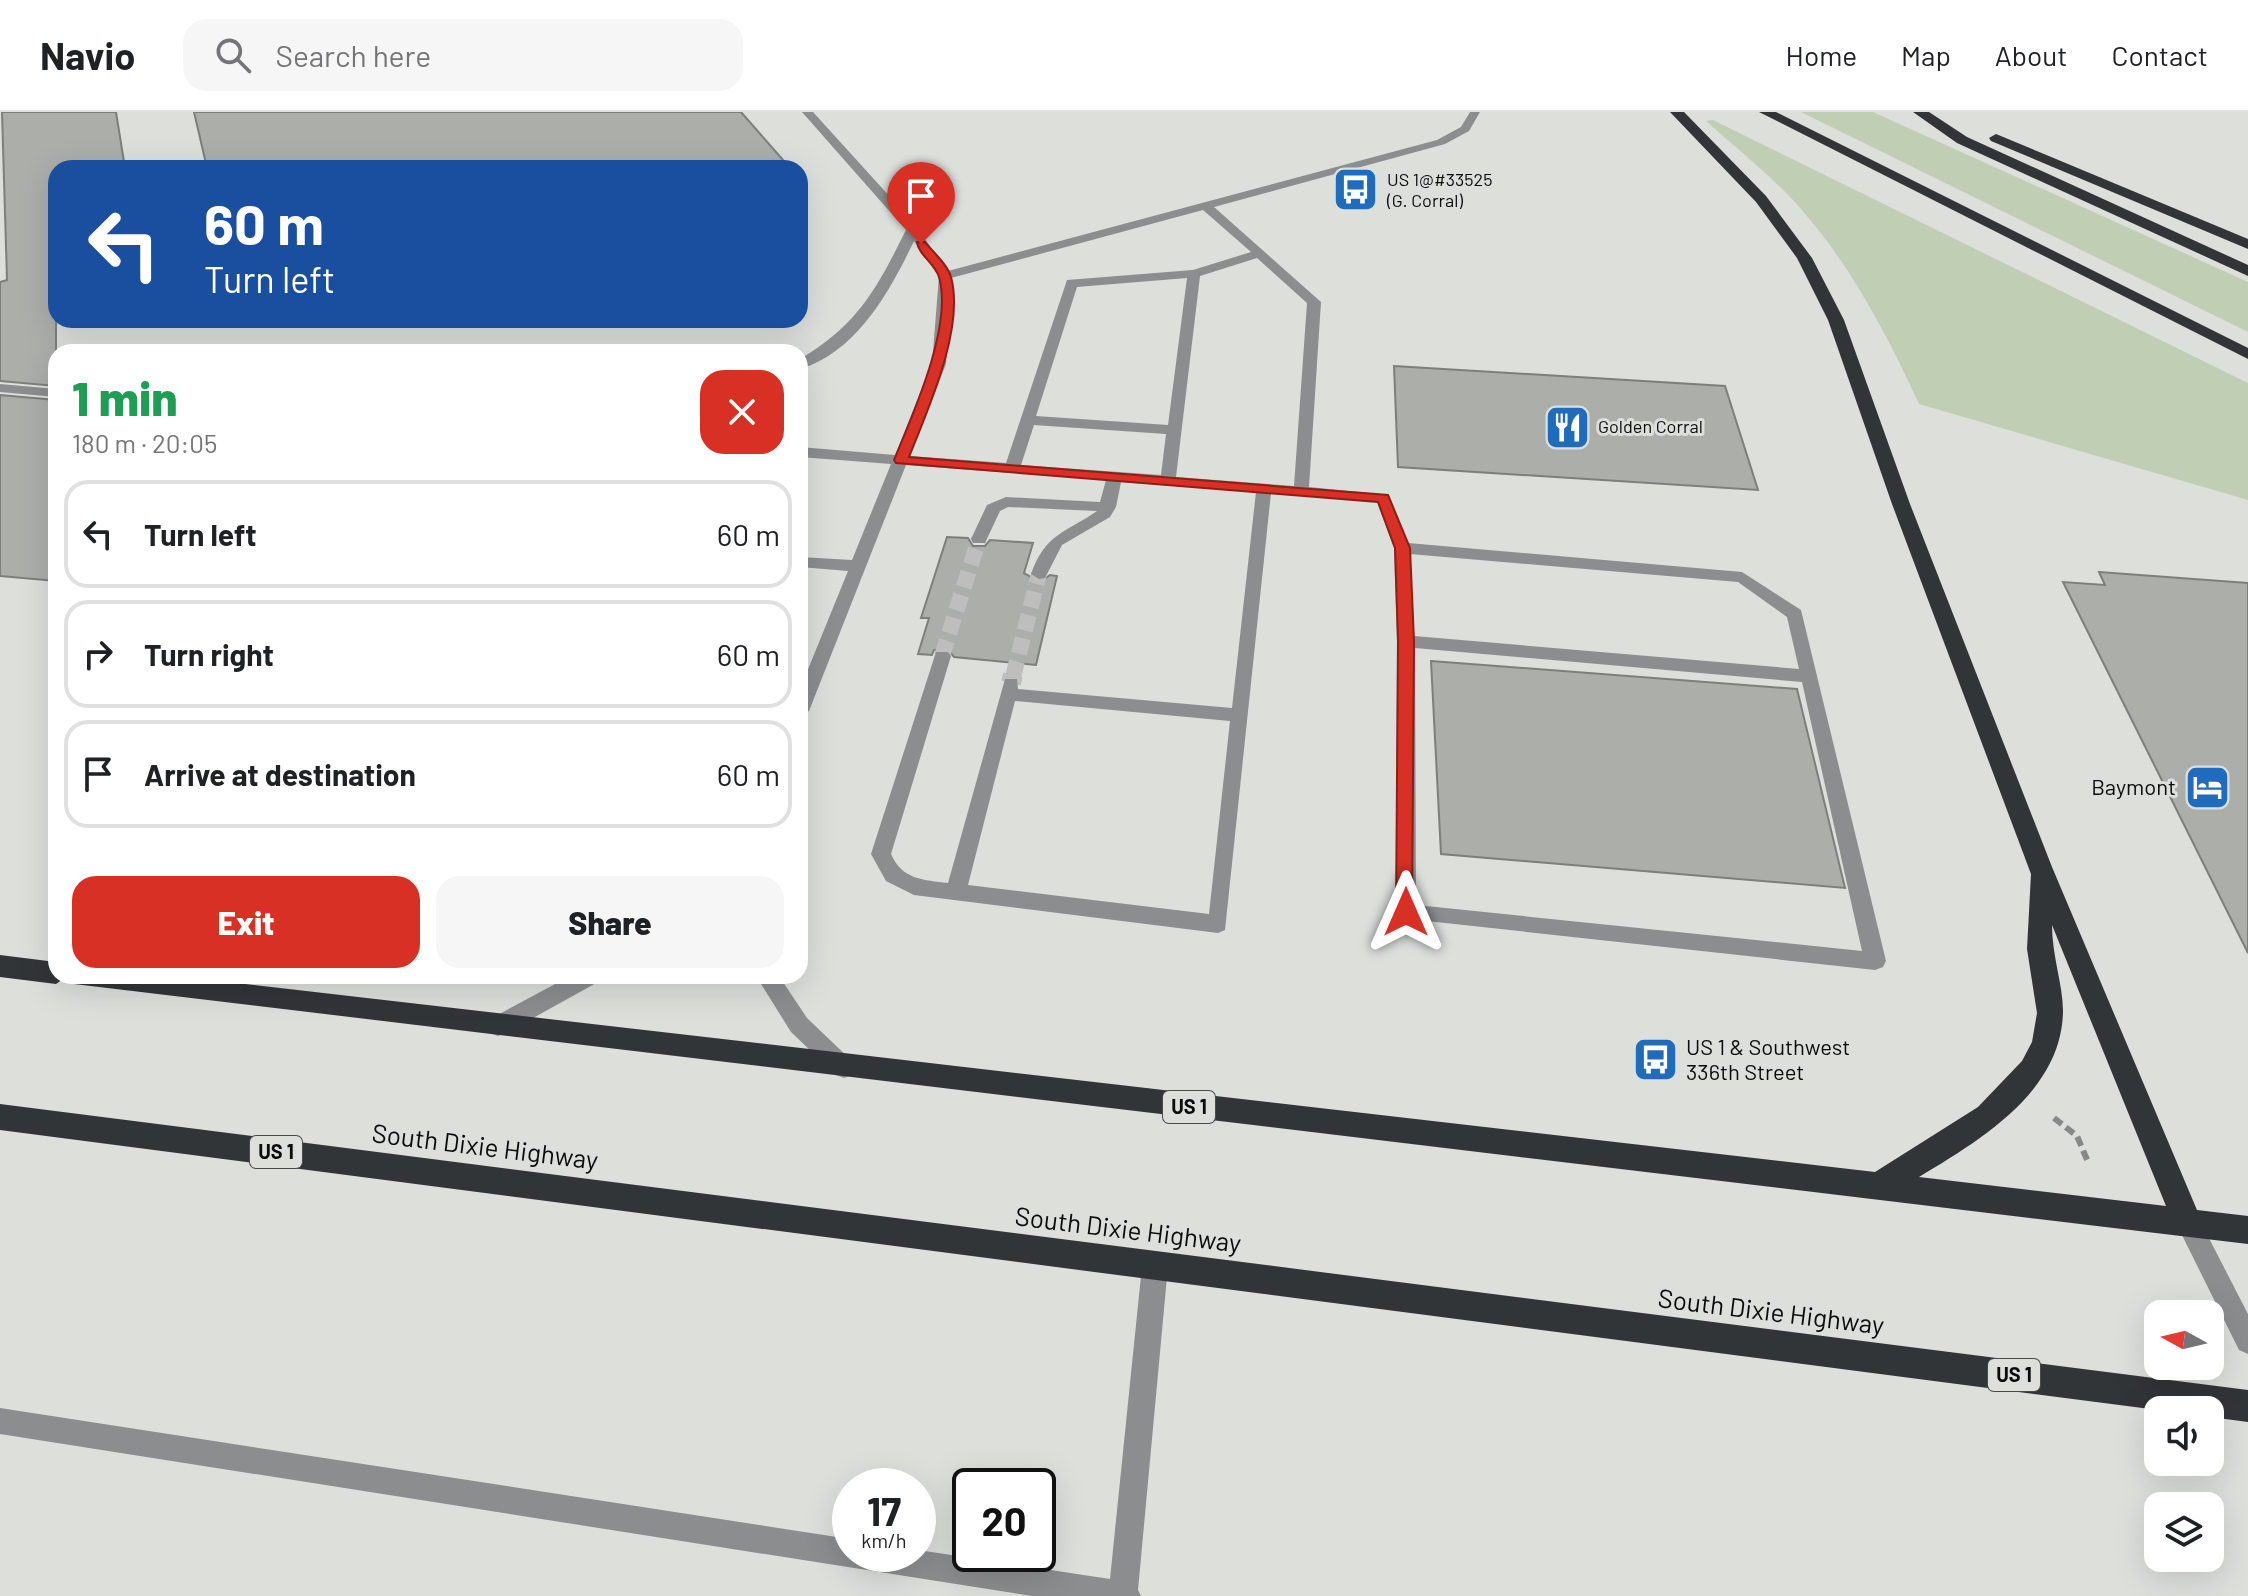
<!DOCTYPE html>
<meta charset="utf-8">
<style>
:root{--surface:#fff;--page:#f6f6f6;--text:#202124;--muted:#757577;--line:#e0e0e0;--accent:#d93025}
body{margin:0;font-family:Barlow,sans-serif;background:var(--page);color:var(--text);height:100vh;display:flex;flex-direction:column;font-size:30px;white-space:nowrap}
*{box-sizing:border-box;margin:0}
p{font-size:26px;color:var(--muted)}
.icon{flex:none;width:44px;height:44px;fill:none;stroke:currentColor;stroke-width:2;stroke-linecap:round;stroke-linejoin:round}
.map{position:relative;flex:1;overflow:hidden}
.details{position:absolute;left:48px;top:232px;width:760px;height:640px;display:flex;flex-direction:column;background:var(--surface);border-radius:24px;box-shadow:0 8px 32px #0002}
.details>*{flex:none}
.hud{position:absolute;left:48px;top:48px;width:760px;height:168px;border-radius:24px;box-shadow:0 8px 32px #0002;background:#1a4fa0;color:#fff;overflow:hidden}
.needle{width:52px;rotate:278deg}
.buttons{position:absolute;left:2144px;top:1188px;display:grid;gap:16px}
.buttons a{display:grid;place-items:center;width:80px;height:80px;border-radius:16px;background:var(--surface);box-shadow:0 8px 32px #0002;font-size:40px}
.speed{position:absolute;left:832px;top:1356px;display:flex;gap:16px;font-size:40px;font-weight:700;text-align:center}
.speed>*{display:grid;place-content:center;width:104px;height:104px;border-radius:50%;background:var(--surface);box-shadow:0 8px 32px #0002;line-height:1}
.speed small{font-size:20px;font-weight:400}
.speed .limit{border:4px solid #111;border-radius:12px;background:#fff;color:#111}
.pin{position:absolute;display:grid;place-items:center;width:68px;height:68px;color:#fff;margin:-82px -34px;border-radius:50% 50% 50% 0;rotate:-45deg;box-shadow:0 0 8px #0007}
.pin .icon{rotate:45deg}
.me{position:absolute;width:88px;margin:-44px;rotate:0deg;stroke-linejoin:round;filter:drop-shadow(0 0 6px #0008)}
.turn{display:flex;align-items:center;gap:28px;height:168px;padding:0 24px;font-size:36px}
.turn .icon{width:104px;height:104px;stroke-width:2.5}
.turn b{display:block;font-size:56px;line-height:68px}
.round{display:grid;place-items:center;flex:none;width:84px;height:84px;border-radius:24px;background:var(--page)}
.summary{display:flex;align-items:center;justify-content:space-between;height:136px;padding:0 24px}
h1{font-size:48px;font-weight:800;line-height:60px;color:#1e9e55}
.button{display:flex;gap:16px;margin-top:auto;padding:16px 24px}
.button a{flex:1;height:92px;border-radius:24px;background:var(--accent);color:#fff;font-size:32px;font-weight:800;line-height:92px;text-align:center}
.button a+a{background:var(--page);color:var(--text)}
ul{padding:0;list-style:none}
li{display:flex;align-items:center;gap:24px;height:108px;margin:0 16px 12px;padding:0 8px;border:4px solid var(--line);border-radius:24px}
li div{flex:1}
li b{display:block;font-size:30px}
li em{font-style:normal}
header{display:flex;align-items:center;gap:48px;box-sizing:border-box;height:112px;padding:0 40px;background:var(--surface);border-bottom:2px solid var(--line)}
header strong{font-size:38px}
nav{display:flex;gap:44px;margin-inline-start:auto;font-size:28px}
.search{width:560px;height:72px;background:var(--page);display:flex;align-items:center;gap:20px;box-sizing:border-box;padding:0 28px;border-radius:24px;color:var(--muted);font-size:30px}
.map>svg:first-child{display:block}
.green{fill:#c0cfb4}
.building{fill:#acaeaa;stroke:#7d7f7b;stroke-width:2}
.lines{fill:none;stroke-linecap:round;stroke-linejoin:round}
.minor-tunnel-far1{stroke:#bebfbc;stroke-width:16;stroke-dasharray:16 8;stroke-linecap:butt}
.minor-tunnel{stroke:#bebfbc;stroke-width:20;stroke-dasharray:20 10;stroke-linecap:butt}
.path{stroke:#888986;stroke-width:6;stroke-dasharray:10 5;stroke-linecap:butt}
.minor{fill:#8c8d8f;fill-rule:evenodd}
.highway{fill:#323538;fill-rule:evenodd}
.route{fill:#d93025;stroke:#8d1f18;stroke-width:2}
.labels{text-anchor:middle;stroke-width:6;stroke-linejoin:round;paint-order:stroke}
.far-poi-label{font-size:18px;fill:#0b0b0a;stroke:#dddfdb;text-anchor:start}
.shield{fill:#dddfdb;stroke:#4a4b49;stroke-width:2}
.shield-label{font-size:20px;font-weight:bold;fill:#0b0b0a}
.poi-label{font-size:22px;fill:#0b0b0a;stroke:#dddfdb;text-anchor:end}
.near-street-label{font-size:26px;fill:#0b0b0a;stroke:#dddfdb}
</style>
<header>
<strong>Navio</strong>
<div class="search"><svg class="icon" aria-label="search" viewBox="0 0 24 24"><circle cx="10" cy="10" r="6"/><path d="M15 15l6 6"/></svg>Search here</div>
<nav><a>Home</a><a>Map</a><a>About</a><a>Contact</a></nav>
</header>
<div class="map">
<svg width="2248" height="1484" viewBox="0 0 2248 1484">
<rect width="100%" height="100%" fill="#dddfdb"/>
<path class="green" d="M1801 0H1873L2248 170V220Z
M1713 8 2248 271V388L1919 292C1887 223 1852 155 1801 97 1773 65 1737 37 1706 9Z"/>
<path class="building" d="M2 0H116L125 56H56V274L0 269V170L7 168Z
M194 0H741L790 56H207Z
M1394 254 1725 274 1758 378 1398 355Z
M0 283 56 288V469L0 464Z
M947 425 968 426 973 434H985L990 428 1033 431 1024 461 1040 470 1050 463 1057 464 1036 553 954 545 948 537 934 538 932 543 918 542 929 506H921Z
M2099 460 2248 471V841L2063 470 2105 473Z
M1431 549 1797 577 1845 776 1441 742Z"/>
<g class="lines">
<path class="minor-tunnel-far1" d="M942 544 979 427
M1013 565 1039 462"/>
<path class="minor-tunnel" d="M1011 571 1013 563"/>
<path class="path" d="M2054 1006 2077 1024 2088 1050"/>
<path class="minor" d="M802 0H813L912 109 948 159 1437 28 1461 15 1470 0H1480L1469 19 1445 32 1214 95 1321 190 1309 375 1389 383 1408 431 1742 460 1801 498 1886 849 1883 855 1875 858 1399 806 1396 800 1397 529 1394 436 1377 390 1271 381 1225 818 1218 821 914 783 886 769 871 742 936 540H948L951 544 891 742C902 768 924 768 948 771L1005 567H1017L1018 577 1232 596 1256 380 1121 370 1116 395 1110 405 1062 433 1045 466 1039 467 1031 462C1045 422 1065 421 1097 399L1008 395 1000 399 985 431H973L971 427 987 393 1006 385 1100 390 1106 368 906 353 809 599 800 606V577L848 459 800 455V445L852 448 891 352 800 345V335L895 343 932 252 939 164 914 129C890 179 857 240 800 257V247C858 213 877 176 906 118ZM1203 98 1251 140 1193 158 1067 168 1006 351 910 344 946 252 951 166ZM1257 146 1307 191 1294 374 1176 365 1200 164ZM1187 166 1168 313 1036 304 1077 175ZM1034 313 1166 322 1161 363 1021 353ZM1410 442 1738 470 1787 505 1799 557 1414 524ZM1415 536 1802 570 1862 839 1416 793ZM1015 589 1230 609 1209 802 968 773Z
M0 272 56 277V285L0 280Z
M570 864H601L598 870 506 921 498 924 490 921 487 914 490 907Z
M756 864H779L807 906 852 949 855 956 852 963 844 966 836 963 791 920Z
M2188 1099 2197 1103 2248 1202V1242L2239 1238 2176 1111 2179 1103Z
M1155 1142 1164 1145 1168 1154 1138 1478 1141 1484H1032L0 1322V1296L850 1427V1442H918V1438L1110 1467 1142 1154 1146 1145Z"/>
<path class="highway" d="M1670 0H1684L1766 84 1812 146 1844 208 1910 392 2052 755 2197 1098 2248 1104V1132L74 872 70 864H176L1875 1060 1978 995 2022 949 2032 930 2037 901 2027 837 2031 762 1892 392 1828 208 1797 146 1756 90ZM2052 813 2166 1094 1919 1065C1980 1028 2062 980 2063 899 2063 873 2052 844 2052 813Z
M1759 0H1776L2248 236V247Z
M1913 0H1929L1967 25 2248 153V164L1957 31Z
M1996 22 2248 127V137L1991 29 1989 26Z
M0 843 56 850V864H67L56 872 0 865Z
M0 992 2248 1278V1310L2210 1305V1298H2158L0 1018Z"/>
</g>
<path class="route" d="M917 130H925C933 140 948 153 951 165 965 216 928 297 909 345L1388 383 1410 436 1414 529 1412 805 1406 807 1396 800 1398 529 1395 436 1378 390 896 351 894 348C913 302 953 214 939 165 935 152 918 142 917 130Z"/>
<defs>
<symbol id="bus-square" viewBox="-11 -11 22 22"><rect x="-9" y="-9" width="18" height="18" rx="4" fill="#206cbc" stroke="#dddfdb"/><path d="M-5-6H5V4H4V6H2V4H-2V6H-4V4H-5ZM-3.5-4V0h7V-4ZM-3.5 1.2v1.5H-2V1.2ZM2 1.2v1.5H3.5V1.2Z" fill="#fff"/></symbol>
<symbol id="restaurant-square" viewBox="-11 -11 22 22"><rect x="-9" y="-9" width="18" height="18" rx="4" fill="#206cbc" stroke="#dddfdb"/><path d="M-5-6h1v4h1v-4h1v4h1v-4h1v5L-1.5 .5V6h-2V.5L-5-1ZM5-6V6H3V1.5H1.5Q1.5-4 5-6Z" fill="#fff"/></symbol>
<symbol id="hotel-square" viewBox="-11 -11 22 22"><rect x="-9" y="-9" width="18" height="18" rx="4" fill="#206cbc" stroke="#dddfdb"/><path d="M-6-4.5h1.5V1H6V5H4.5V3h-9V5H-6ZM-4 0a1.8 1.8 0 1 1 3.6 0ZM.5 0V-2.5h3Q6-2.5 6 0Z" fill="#fff"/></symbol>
</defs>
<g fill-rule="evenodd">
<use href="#bus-square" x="1330" y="52" width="51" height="51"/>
<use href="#restaurant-square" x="1542" y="290" width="51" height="51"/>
<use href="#hotel-square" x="2182" y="650" width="51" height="51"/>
<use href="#bus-square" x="1630" y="922" width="51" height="51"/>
</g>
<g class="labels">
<g class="far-poi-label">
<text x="1387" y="74">US 1@#33525<tspan x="1387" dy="21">(G. Corral)</tspan></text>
<text x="1598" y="321">Golden Corral</text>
</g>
<g class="shield">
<rect x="1163" y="979" width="52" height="32" rx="6"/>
<rect x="250" y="1024" width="52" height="32" rx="6"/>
<rect x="1988" y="1247" width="52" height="32" rx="6"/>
</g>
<g class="shield-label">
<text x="1189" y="1002">US 1</text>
<text x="276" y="1047">US 1</text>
<text x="2014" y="1270">US 1</text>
</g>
<g class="poi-label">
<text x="2176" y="683">Baymont</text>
<text x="1686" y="943" text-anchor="start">US 1 &amp; Southwest<tspan x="1686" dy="25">336th Street</tspan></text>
</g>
<g class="near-street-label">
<text transform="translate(485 1035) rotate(7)" y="9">South Dixie Highway</text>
<text transform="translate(1128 1118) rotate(7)" y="9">South Dixie Highway</text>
<text transform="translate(1771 1200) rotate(7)" y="9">South Dixie Highway</text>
</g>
</g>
</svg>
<div class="buttons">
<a><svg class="needle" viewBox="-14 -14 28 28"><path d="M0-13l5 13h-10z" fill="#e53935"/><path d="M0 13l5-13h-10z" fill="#757577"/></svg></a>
<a><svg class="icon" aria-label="sound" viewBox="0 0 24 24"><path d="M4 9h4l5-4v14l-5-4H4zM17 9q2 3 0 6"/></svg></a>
<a><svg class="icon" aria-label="layers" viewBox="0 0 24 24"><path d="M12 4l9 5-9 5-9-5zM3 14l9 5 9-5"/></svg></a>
</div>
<div class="speed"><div>17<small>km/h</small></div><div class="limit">20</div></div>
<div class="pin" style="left:921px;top:132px;background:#d93025"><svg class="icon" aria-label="arrive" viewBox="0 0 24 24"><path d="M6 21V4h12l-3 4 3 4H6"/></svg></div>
<svg class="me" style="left:1406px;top:800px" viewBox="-20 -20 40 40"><path d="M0-17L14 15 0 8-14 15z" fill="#d93025" stroke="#fff" stroke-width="4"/></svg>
<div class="hud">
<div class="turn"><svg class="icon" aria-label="left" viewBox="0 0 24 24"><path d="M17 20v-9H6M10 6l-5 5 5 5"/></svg><div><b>60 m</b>Turn left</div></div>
</div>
<section class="details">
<div class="summary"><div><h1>1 min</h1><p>180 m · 20:05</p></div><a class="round" style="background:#d93025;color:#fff"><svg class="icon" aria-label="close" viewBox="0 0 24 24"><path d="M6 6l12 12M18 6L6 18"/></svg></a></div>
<ul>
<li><svg class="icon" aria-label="left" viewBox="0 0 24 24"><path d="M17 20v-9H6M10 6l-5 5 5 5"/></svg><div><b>Turn left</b></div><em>60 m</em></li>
<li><svg class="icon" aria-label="right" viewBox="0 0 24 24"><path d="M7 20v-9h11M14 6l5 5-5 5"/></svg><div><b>Turn right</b></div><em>60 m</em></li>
<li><svg class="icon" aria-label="arrive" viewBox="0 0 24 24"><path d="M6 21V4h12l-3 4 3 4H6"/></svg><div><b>Arrive at destination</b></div><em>60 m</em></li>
</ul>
<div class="button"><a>Exit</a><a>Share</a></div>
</section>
</div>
